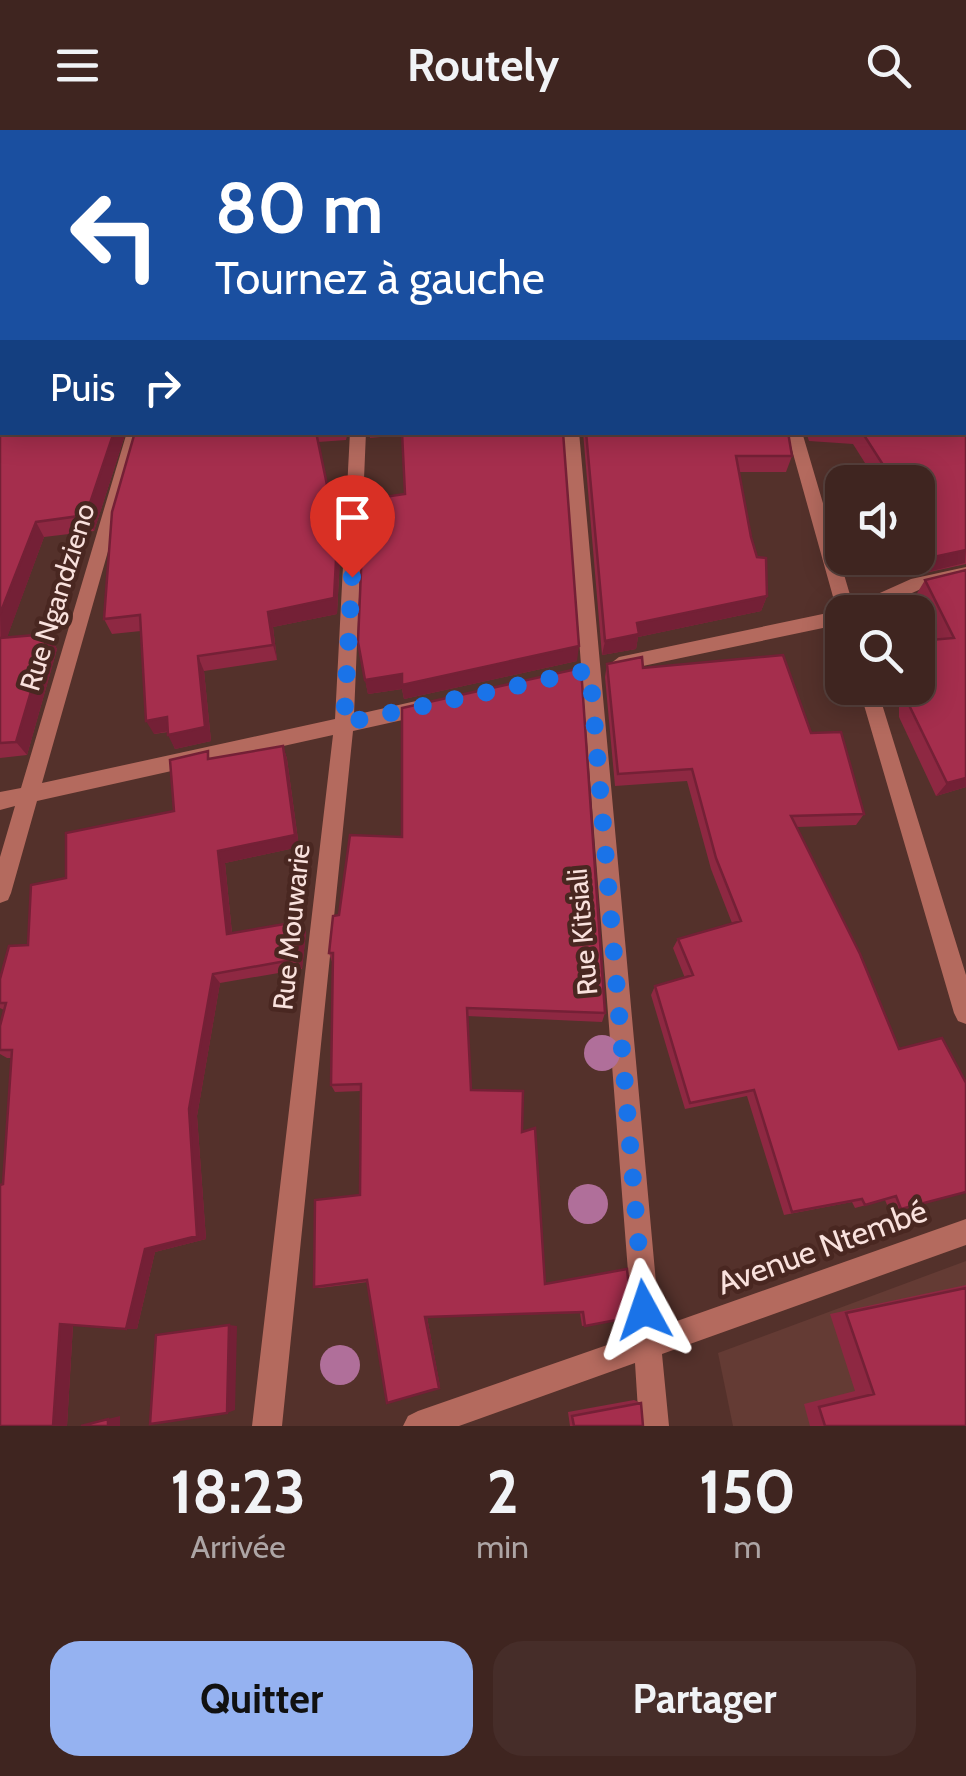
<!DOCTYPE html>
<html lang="fr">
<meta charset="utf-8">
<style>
:root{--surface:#3f2520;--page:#462d29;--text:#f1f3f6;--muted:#ada5a5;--line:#58423e;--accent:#95b2f1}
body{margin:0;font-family:Cabin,sans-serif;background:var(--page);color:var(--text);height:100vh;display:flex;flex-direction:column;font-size:38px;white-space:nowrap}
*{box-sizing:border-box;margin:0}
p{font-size:32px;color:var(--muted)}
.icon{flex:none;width:55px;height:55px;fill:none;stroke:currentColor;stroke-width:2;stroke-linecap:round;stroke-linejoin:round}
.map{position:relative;height:1296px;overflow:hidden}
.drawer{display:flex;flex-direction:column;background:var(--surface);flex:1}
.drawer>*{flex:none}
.banner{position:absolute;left:0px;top:0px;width:968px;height:305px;box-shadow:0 5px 25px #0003,0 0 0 2px var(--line);background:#1a4fa0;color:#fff;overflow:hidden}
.buttons{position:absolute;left:825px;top:335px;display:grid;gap:20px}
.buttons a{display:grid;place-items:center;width:110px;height:110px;border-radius:20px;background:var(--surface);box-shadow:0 5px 25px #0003,0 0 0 2px var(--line);font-size:50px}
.pin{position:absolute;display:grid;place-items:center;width:85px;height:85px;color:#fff;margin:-102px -42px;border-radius:50% 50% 50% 0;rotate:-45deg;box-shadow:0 0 10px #0007}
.pin .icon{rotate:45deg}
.me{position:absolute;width:110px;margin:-55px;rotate:355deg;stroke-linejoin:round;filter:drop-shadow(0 0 8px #0008)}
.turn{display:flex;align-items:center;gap:35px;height:210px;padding:0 50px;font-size:45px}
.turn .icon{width:130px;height:130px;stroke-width:2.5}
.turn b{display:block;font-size:70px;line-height:85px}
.then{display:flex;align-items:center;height:95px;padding:0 50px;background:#0003;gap:20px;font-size:38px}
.eta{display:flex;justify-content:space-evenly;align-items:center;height:170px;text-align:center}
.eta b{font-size:60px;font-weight:800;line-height:70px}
.action{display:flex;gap:20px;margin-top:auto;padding:20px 50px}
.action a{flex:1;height:115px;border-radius:30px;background:var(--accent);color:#111;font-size:40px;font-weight:800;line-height:115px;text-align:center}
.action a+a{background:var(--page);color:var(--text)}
header{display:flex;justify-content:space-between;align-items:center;height:130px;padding:0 50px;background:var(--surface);font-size:45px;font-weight:800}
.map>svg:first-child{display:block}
.built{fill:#643b34}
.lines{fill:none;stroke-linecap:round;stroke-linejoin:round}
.street{fill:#b46a5e;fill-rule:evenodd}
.tree{fill:#b06f9a}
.wall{fill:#8e2842}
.shaded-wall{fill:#742036}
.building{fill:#a52e4d;stroke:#742036;stroke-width:2.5}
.route{stroke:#1a73e8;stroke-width:18;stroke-dasharray:0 32.4}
.labels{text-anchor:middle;stroke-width:9;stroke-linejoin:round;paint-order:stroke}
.street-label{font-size:28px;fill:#f9e1dd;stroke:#492721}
.near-street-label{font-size:32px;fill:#f9e1dd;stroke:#492721}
</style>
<header><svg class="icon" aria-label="menu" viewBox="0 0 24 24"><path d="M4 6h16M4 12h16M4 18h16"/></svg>Routely<svg class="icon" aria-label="search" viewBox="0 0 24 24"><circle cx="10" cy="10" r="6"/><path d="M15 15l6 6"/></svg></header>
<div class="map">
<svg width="966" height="1296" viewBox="0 0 966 1296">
<rect width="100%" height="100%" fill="#54312b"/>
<path class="built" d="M966 1131V1296H733L718 1223Z"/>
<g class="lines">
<path class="street" d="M346 0H356L357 2H346Z
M127 302H142L42 653 335 589 350 302H366L354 585 425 569 435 577 425 585 353 601 282 1296H252L333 605 37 671 11 763 8 770 0 773V727L15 676 0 680V662L21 658Z
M563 302H579L660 1197 966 1089V1115L662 1224 669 1296H639L635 1233 459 1296H403L408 1286 418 1281 633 1206Z
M787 302H802L853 475 911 449 966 437V449L921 459 869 482H842V494L619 541 612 539 610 534 619 527 837 481Z
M859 558H877L966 845V894L958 891 954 883Z"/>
</g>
<g class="tree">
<circle cx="602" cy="923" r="18"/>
<circle cx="588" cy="1074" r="20"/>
<circle cx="340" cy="1235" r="20"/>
</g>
<path class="wall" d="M417 0H966V434L907 447 898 429 899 428H918V352H877L853 314 809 311 806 302H965V2H418Z
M0 113 2 302H126L94 401 44 407 7 507 48 504 57 519 27 625 0 628Z
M135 302H348L346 310 318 312 331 374 339 373 342 389 337 484 273 497 277 530 204 541 211 611 175 619 168 602 154 604 141 501 112 504 104 489Z
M369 302H563L577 531 404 569 402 559 368 564 358 512 405 364 402 305 370 308Z
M583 302H788L792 326 786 342H739L751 407 767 466 761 481 638 507 636 519 602 525Z
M966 440V657L936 666 899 587V567L905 558H918L919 551 918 547V511L937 509 916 465 925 450Z
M607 534 643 538 811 603 864 684 856 695 797 697 966 1062 890 1082 885 1070 855 1078 852 1072 784 1085 747 966 685 979 651 865 655 856 685 848 673 818 678 809 732 793 711 739 687 651 615 656 605 547Z
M283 616 287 629 299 717 225 733 232 803 306 802 302 839 220 853 197 986 206 1109 155 1122 137 1199 73 1195 67 1296 3 1054 11 928H7L0 924V896L4 880 0 878V849L28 815 66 748 174 681 211 629Z
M333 786 605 883 602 892 467 886 471 960 522 1002 545 1154 632 1187 582 1196 580 1183 427 1187 440 1256 439 1258 368 1152 320 1158 314 1157 360 1065 361 961 335 962 331 955 332 832 329 823Z
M966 1155V1296H810L804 1274 855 1261 830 1184Z
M634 1270 641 1273 643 1296H570L568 1282Z"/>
<path class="shaded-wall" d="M114 302H126L94 401 86 385Z
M339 373 342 389 337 484 273 497 277 530 273 515 268 482Z
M36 392 44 407 1 524 0 484Z
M966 420 965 433 907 447 915 431Z
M767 466 761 481 638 507 636 519 602 525 605 511 637 493Z
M48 504 57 519 27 625 16 612Z
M579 516 577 531 404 569 402 559 368 564 365 550Z
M198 526 204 541 211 611 175 619 168 605Z
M167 587 174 600 154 604 146 591Z
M283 616 287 629 299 717 225 733 233 814 227 804 218 721Z
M966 648V657L936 666 947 653Z
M302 791 306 802 302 839 297 829Z
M213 844 220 853 197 986 206 1109 155 1122 137 1199H126L145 1119 189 979Z
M425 1187H427L440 1256 439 1258Z
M60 1194 73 1195 67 1296H53Z
M229 1195 237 1196 235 1280 227 1283Z
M120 1286V1296H108V1289Z"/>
<path class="building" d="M247 0H330L331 2H248Z
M418 0H966V420L915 431 913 428H918V411L931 408 918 388V352H894L862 302H965V2H419Z
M0 113H2V302H114L86 385 36 392 0 484Z
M135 302H316L331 374 339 373 334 468 268 482 273 515 198 526 205 597 168 605 167 587 146 591 140 485 104 489 112 382Z
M402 302H563L579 516 402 555V544L365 550 358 512 364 370 405 364Z
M586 302H788L792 326H736L751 407 757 427 766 428 767 466 637 493 639 504 605 511Z
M966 440V648L947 653 908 573V558H918V551L935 549 918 511 954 508 925 450Z
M48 504 16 612 0 613V508Z
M783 525 811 603 841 602 864 684 791 686 860 824 899 919 942 908 966 953V1062L901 1079 896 1066 865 1075 862 1069 792 1082 754 960 690 973 655 856 693 845 678 809 741 791 716 728 692 639 618 644 607 534 642 527 643 538Z
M581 538 605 883 467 878 471 960 523 961 522 1002 535 998 545 1154 627 1139 632 1187 585 1196 583 1182 425 1187 439 1258 387 1273 367 1150 314 1157 315 1070 360 1065 361 954 331 955 333 823H329L333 786 339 785 350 705 402 707V578Z
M283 616 295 705 218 721 227 804 302 791 297 829 213 844 189 979 197 1106 145 1119 126 1199 60 1194 53 1296H0V1055L3 1054 12 920H0V896L6 873H0V849L9 816 28 815 31 755 66 748V703L174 681 170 630 208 621V629Z
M966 1158V1296H825L819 1277 874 1264 846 1183Z
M229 1195 227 1283 150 1294 156 1205Z
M641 1273 643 1296H574L572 1286Z
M108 1289V1296H81Z"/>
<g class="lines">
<path class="route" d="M352 447 344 593 590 540 644 1180"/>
</g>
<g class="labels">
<g class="street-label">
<text transform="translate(57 467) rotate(-73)" y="10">Rue Ngandzieno</text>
<text transform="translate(291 797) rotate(-84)" y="10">Rue Mouwarie</text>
<text transform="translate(582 802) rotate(-95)" y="10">Rue Kitsiali</text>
</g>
<g class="near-street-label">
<text transform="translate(822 1117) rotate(-20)" y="11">Avenue Ntembé</text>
</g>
</g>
</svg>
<div class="buttons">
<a><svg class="icon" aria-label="sound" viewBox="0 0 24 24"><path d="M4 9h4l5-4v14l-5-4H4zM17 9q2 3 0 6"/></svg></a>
<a><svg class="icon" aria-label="search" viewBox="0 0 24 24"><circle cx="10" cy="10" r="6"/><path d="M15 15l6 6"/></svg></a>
</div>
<div class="pin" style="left:352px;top:447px;background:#d93025"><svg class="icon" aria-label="arrive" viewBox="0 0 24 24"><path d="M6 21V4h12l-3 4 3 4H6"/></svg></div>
<svg class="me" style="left:644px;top:1180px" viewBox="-20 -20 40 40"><path d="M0-17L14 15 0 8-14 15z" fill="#1a73e8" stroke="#fff" stroke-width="4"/></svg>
<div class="banner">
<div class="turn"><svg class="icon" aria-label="left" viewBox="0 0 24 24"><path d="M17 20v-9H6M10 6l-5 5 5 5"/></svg><div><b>80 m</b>Tournez à gauche</div></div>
<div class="then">Puis<svg class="icon" aria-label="right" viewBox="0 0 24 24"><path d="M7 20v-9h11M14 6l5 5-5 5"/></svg></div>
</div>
</div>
<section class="drawer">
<div class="eta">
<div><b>18:23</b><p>Arrivée</p></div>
<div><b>2</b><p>min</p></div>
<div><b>150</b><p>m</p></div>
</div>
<div class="action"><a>Quitter</a><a>Partager</a></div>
</section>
